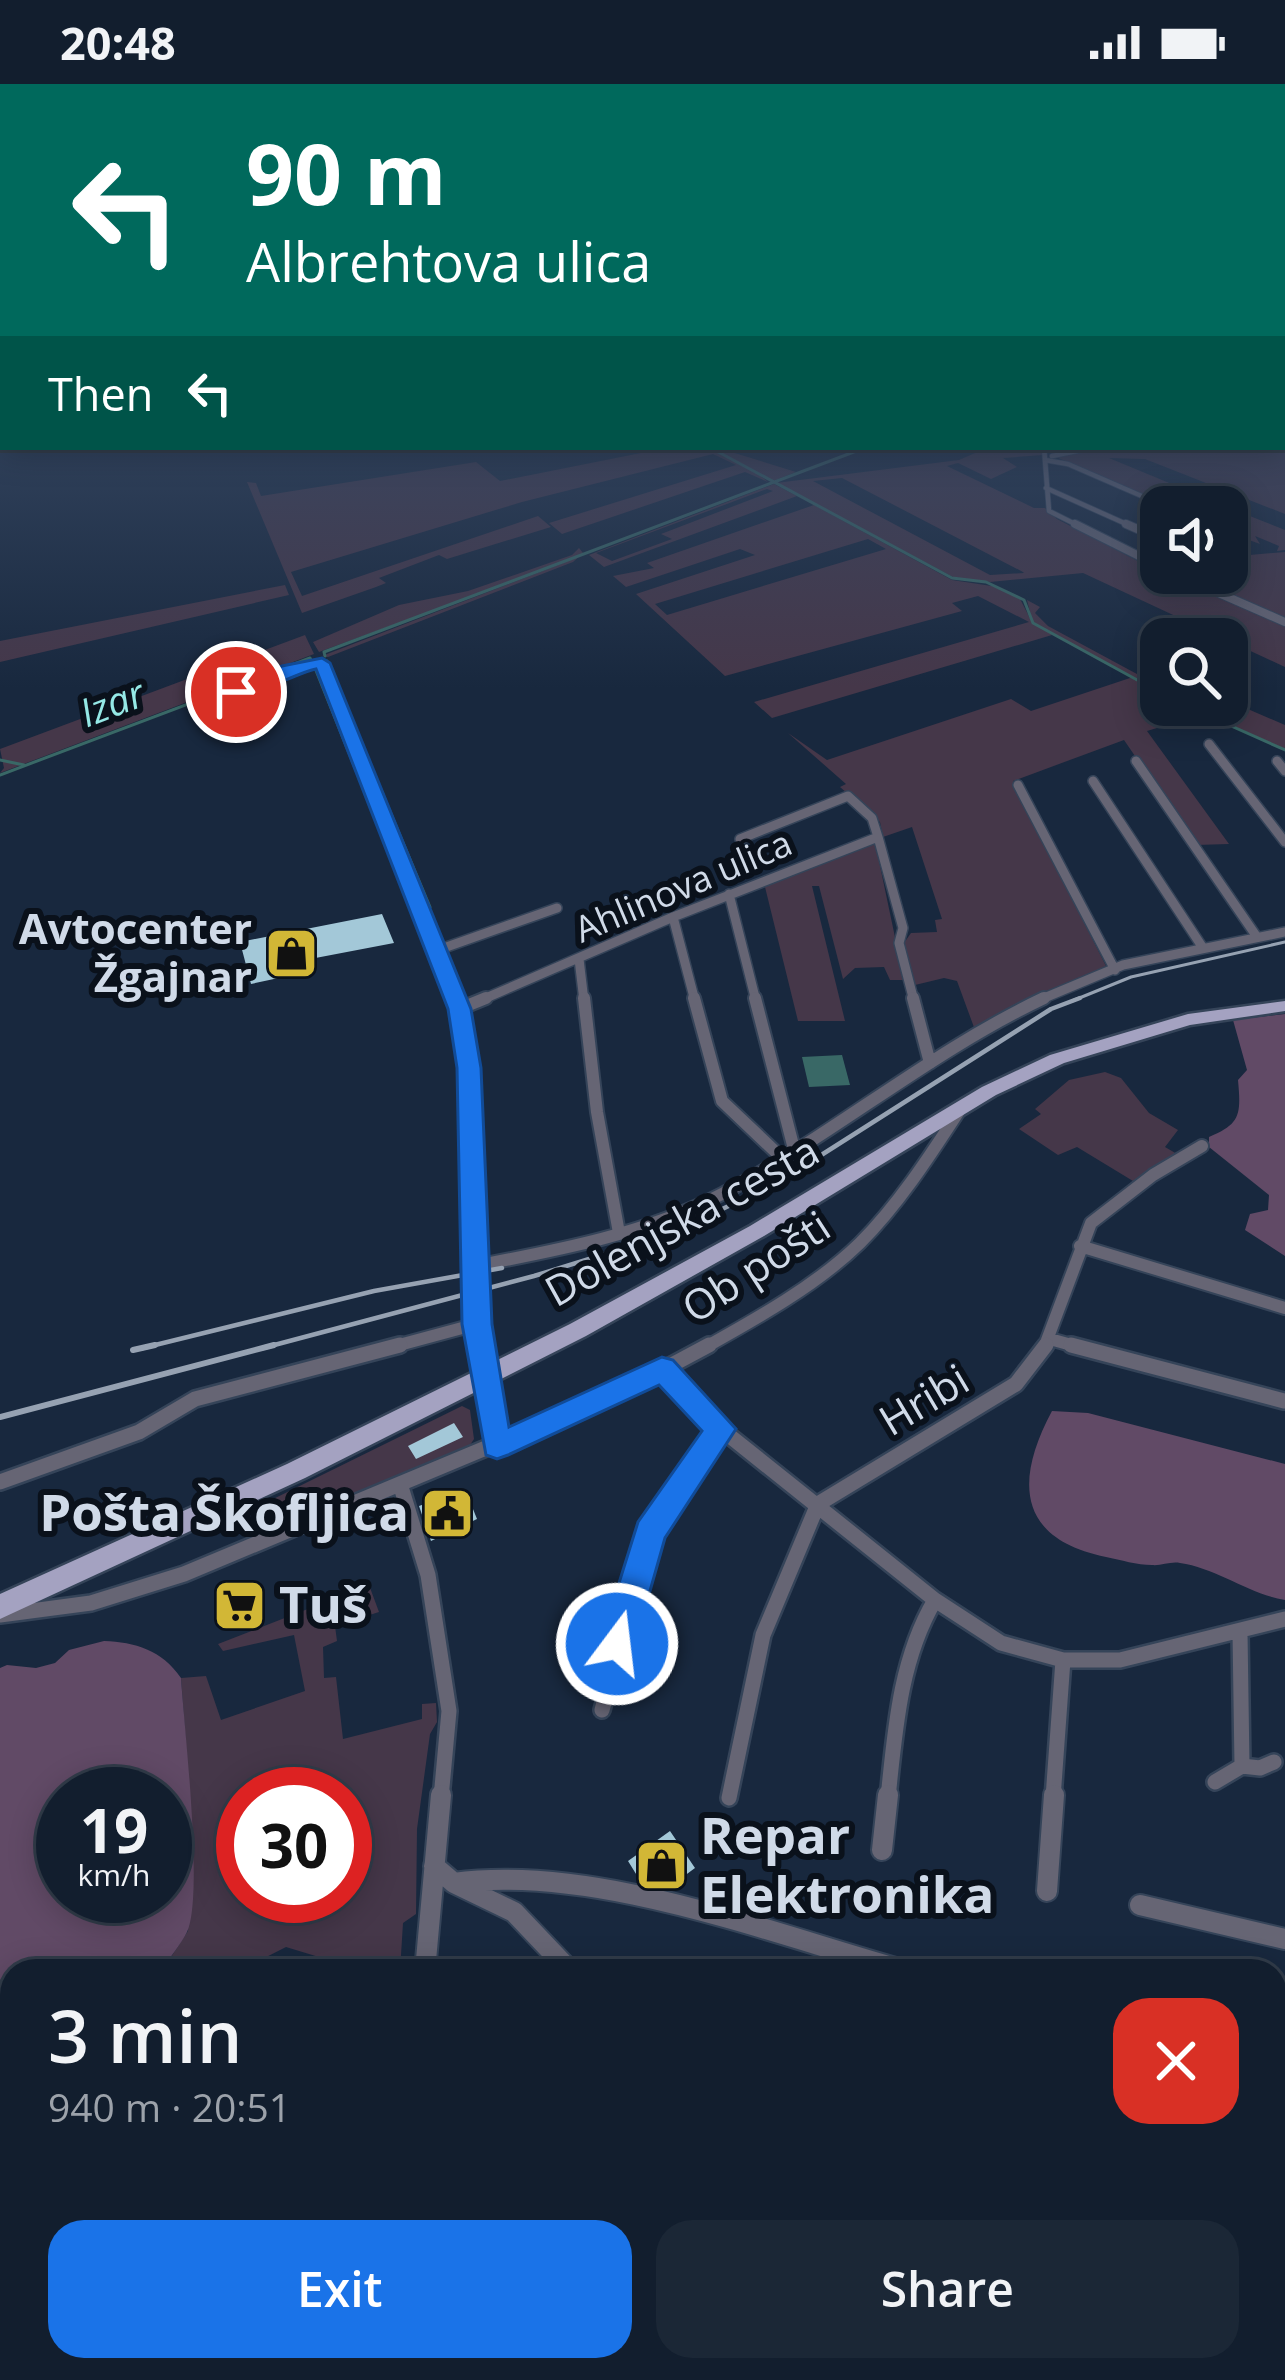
<!DOCTYPE html>
<meta charset="utf-8">
<style>
:root{--surface:#121e2e;--page:#1b2736;--text:#f1f3f6;--muted:#9ca2aa;--line:#313c4a;--accent:#1a73e8}
body{margin:0;font-family:"Open Sans",sans-serif;background:var(--page);color:var(--text);height:100vh;display:flex;flex-direction:column;font-size:45px;white-space:nowrap}
*{box-sizing:border-box;margin:0}
p{font-size:39px;color:var(--muted)}
.icon{flex:none;width:66px;height:66px;fill:none;stroke:currentColor;stroke-width:2;stroke-linecap:round;stroke-linejoin:round}
.map{position:relative;flex:1;overflow:hidden}
.sheet{position:absolute;left:0px;top:1875px;width:1287px;height:423px;display:flex;flex-direction:column;background:var(--surface);border-radius:36px 36px 0 0;box-shadow:0 6px 30px #0003,0 0 0 3px var(--line)}
.sheet>*{flex:none}
.hud{position:absolute;left:0px;top:0px;width:1287px;height:366px;box-shadow:0 6px 30px #0003,0 0 0 3px var(--line);background:#00695c;color:#fff;overflow:hidden}
.controls{position:absolute;left:1140px;top:402px;display:grid;gap:24px}
.controls a{display:grid;place-items:center;width:108px;height:108px;border-radius:24px;background:var(--surface);box-shadow:0 6px 30px #0003,0 0 0 3px var(--line);font-size:60px}
.speed{position:absolute;left:36px;top:1683px;display:flex;gap:24px;font-size:60px;font-weight:700;text-align:center}
.speed>*{display:grid;place-content:center;width:156px;height:156px;border-radius:50%;background:var(--surface);box-shadow:0 6px 30px #0003,0 0 0 3px var(--line);line-height:1}
.speed small{font-size:30px;font-weight:400}
.speed .limit{border:18px solid #d22;background:#fff;color:#111}
.pin{position:absolute;display:grid;place-items:center;width:102px;height:102px;color:#fff;margin:-51px;border:6px solid #fff;border-radius:50%;box-shadow:0 3px 12px #0007}
.me{position:absolute;width:132px;margin:-66px;rotate:15deg;stroke-linejoin:round;filter:drop-shadow(0 0 9px #0008)}
.turn{display:flex;align-items:center;gap:42px;height:252px;padding:0 48px;font-size:54px}
.turn .icon{width:156px;height:156px;stroke-width:2.5}
.turn b{display:block;font-size:84px;line-height:102px}
.then{display:flex;align-items:center;height:114px;padding:0 48px;background:#0003;gap:24px;font-size:45px}
.round{display:grid;place-items:center;flex:none;width:126px;height:126px;border-radius:36px;background:var(--page)}
.head{display:flex;align-items:center;justify-content:space-between;height:204px;padding:0 48px}
h1{font-size:72px;font-weight:600;line-height:90px}
.primary-button{display:flex;gap:24px;margin-top:auto;padding:24px 48px}
.primary-button a{flex:1;height:138px;border-radius:36px;background:var(--accent);color:#fff;font-size:48px;font-weight:600;line-height:138px;text-align:center}
.primary-button a+a{background:var(--page);color:var(--text)}
.status{display:flex;justify-content:space-between;align-items:center;height:84px;padding:0 60px;background:var(--surface);direction:ltr}
.status svg{height:33px;fill:currentColor}
.map>svg:first-child{display:block}
.green{fill:#453749;fill-rule:evenodd}
.forest{fill:#614a66;fill-rule:evenodd}
.water{fill:#396866}
.lines{fill:none;stroke-linecap:round;stroke-linejoin:round}
.stream{stroke:#396866;stroke-width:3}
.building{fill:#a3c8d8}
.street-far5-casing{stroke:#354459;stroke-width:6}
.street-far4-casing{stroke:#354459;stroke-width:10}
.street-far3-casing{stroke:#354459;stroke-width:12}
.street-far2-casing{stroke:#354459;stroke-width:16}
.street-far1-casing{stroke:#354459;stroke-width:20}
.street-casing{stroke:#354459;stroke-width:24}
.primary-casing{stroke:#354459;stroke-width:5}
.street-far5{stroke:#666574;stroke-width:4.5}
.street-far4{stroke:#666574;stroke-width:8}
.street-far3{stroke:#666574;stroke-width:9}
.street-far2{stroke:#666574;stroke-width:12}
.street-far1{stroke:#666574;stroke-width:15}
.street{stroke:#666574;stroke-width:20}
.primary{fill:#a4a2c1;fill-rule:evenodd}
.rail-far2{stroke:#96a2b2;stroke-width:3}
.rail-far1{stroke:#96a2b2;stroke-width:4.5}
.rail{stroke:#96a2b2;stroke-width:6}
.route{fill:#1a73e8;stroke:#114b97;stroke-width:3}
.labels{text-anchor:middle;stroke-width:12;stroke-linejoin:round;paint-order:stroke}
.far-street-label{font-size:36px;fill:#d0dae8;stroke:#0a111b}
.far-water-label{font-size:39px;font-style:italic;fill:#95e9e6;stroke:#0a111b}
.poi-label{font-size:42px;font-weight:bold;fill:#d0dae8;stroke:#0a111b;text-anchor:end}
.street-label{font-size:42px;fill:#d0dae8;stroke:#0a111b}
.near-poi-label{font-size:51px;font-weight:bold;fill:#d0dae8;stroke:#0a111b;text-anchor:start}
</style>
<div class="status"><b>20:48</b><svg viewBox="0 0 49 12"><path d="M0 12V9h3v3zM5 12V6h3v6zM10 12V3h3v9zM15 12V0h3v12zM26 1h20v11H26zM47 4h2v5h-2z"/></svg></div>
<div class="map">
<svg width="1285" height="2296" viewBox="0 0 1285 2296">
<rect width="100%" height="100%" fill="#18283e"/>
<path class="green" d="M1285 354V430L1145 375 1109 374 1227 423H1170L1056 373 1101 363 1137 369 1145 363H1284Z
M671 363H715L796 388 773 397 757 389 768 398 745 388 562 450 549 439 736 381 713 370 522 418 291 488 302 512 538 432 551 443 447 475 439 471 379 494 386 499 376 503 302 529 247 398 256 399 261 412 476 378 500 397Z
M989 363H1038L1043 371 1003 374 1017 383 991 395 958 379 947 382 1034 424H1045L1057 435 1161 489 1285 540V583L1083 489 990 498 953 493 776 399 959 376ZM842 394 1023 488 1024 489 990 491 813 397Z
M774 400 797 412 604 483 589 471ZM767 405 773 407 661 450 672 455 612 477 596 469Z
M814 421 952 496 998 503 1020 515 1033 540 1027 516 1040 523 1035 529 1048 542 1161 603V607L1148 602 1161 610V621H1182L1200 631 1147 647 1229 760 1196 761 1124 656 1013 697 1107 884 1052 905 975 946 957 897 944 894 915 901 904 859 911 849 937 848 935 836 942 835 912 743 883 753 880 738 840 703 846 700 788 649 827 676 1011 615 1031 627 1133 593 1045 545 1052 551 772 634 754 618 1029 538 978 512 952 519 962 527 725 592 636 510 755 471 740 465 626 503 613 492 654 484 647 479ZM868 455 886 465 667 531 655 520Z
M1227 423 1285 446V466L1277 467 1279 462 1255 452 1260 460 1227 448Z
M579 464 583 469 573 478 328 573 322 572 571 476 319 568 313 558 399 521 468 507 572 471Z
M1285 468V537L1176 489H1227V473Z
M285 501 289 511 0 578V557Z
M305 551 314 570 0 689 4 684 0 665Z
M1234 619 1285 641V665L1186 621 1213 624Z
M865 758H875L904 896H890L884 883 855 884 843 895 819 802H812L845 937H798L765 803Z
M1105 988 1121 994 1149 1029 1178 1046 1165 1063 1177 1070 1133 1097 1077 1063 1058 1071 1019 1045 1041 1030 1035 1025 1069 996Z
M462 1322 470 1326 474 1355 468 1364 270 1446 259 1422Z
M369 1501 379 1528 335 1542 337 1557 323 1563 324 1594 336 1593 343 1655 422 1635V1620L436 1619 437 1638 430 1650 417 1745 416 1830 403 1839 400 1887 332 1877 286 1863 239 1887H162L188 1847 190 1715 181 1594 206 1592 221 1636 305 1607 294 1551 223 1567 218 1560ZM243 1710H345V1812H243Z"/>
<path class="forest" d="M1285 930V1172L1245 1146 1250 1130 1268 1126 1269 1111 1209 1063V1053C1241 1040 1241 1030 1238 996L1247 986 1233 936Z
M1052 1327 1088 1329 1285 1380V1516C1249 1510 1216 1484 1180 1479 1171 1477 1161 1482 1152 1481 1137 1481 1121 1476 1106 1473 1018 1455 1014 1398 1052 1327Z
M104 1557C135 1558 162 1566 181 1594 184 1641 204 1812 187 1848 181 1861 169 1873 162 1887H12V2286H63L60 2296H0V1584L7 1581 36 1584 55 1579 69 1566ZM165 1710V1812H63V1710Z"/>
<path class="water" d="M842 971 850 1001 809 1003 802 973Z"/>
<g class="lines">
<path class="stream" d="M709 363 952 494 986 498 1024 516 1033 539 1161 609
M325 572 324 568 867 363
M327 577 430 823
M315 584 405 809
M1184 621 1285 666
M0 676 24 681
M0 691 310 574 312 578"/>
</g>
<path class="building" d="M382 830 394 859 284 880 288 892 251 900 240 858Z
M454 1339 463 1353 416 1375 408 1362Z
M465 1405 477 1435 431 1457 419 1422Z
M670 1747 695 1784 668 1804 641 1798 628 1777Z"/>
<g class="lines">
<defs>
<path id="street-far5" d="M1044 363 1049 427 1081 443
M1052 372 1097 363
M1045 376 1068 380 1167 423
M1046 404 1133 443"/>
<path id="street-far4" d="M1075 440 1161 483
M1126 440 1158 454
M1173 489 1285 538
M233 611 288 586 322 579 350 649"/>
<path id="street-far3" d="M349 646 456 917
M1209 660 1285 758
M1136 677 1257 853
M1277 677 1285 687
M1093 697 1203 864
M1018 701 1115 886
M878 753 903 844 899 859 914 917
M729 810 756 917
M673 833 695 917
M438 866 557 824
M579 875 584 917
M479 917 673 833 878 753 872 734 848 712 740 755
M1037 917 1123 881 1285 848"/>
<path id="street-far2" d="M454 914 469 984 481 1264
M584 914 597 1028 619 1149
M694 914 722 1017 781 1073
M755 914 794 1065
M913 914 930 979
M459 925 486 914
M1080 1162 1285 1224
M475 1182C559 1166 645 1150 722 1110 833 1051 930 968 1044 914
M1050 1255 1082 1264
M388 1264 477 1240
M704 1264C756 1235 817 1201 860 1159 899 1120 931 1070 961 1024
M1044 1264 1091 1139 1153 1091 1202 1062"/>
<path id="street-far1" d="M480 1261 497 1362
M1071 1261 1284 1317
M662 1285 721 1345 935 1516 1001 1559 1063 1576H1120L1285 1535
M0 1398 139 1348 195 1315 400 1261
M401 1403 428 1491 449 1627 441 1714
M0 1531 91 1519 184 1490 625 1306 709 1261
M1240 1548 1242 1682 1260 1684 1274 1678
M602 1626 650 1448 721 1345
M1215 1698 1242 1682
M729 1714 763 1551 818 1420 1016 1300 1046 1261
M888 1714C895 1646 900 1575 935 1516
M1053 1714 1063 1576"/>
<path id="street" d="M882 1766 888 1711
M434 1782 454 1799C595 1780 769 1849 906 1887
M454 1799 514 1828 570 1887
M1047 1807 1054 1711
M1140 1821 1285 1855
M425 1887 441 1711
M1275 2029 1285 2032
M1275 2267 1285 2270
M480 2286 484 2296"/>
<path id="primary" d="M1285 917V927L1190 941 1064 979 996 1011 764 1152 586 1252 305 1394 0 1535V1510L287 1380 570 1240 750 1142 982 1003 1050 971 1188 930Z"/>
</defs>
<use href="#street-far5" class="street-far5-casing"/>
<use href="#street-far4" class="street-far4-casing"/>
<use href="#street-far3" class="street-far3-casing"/>
<use href="#street-far2" class="street-far2-casing"/>
<use href="#street-far1" class="street-far1-casing"/>
<use href="#street" class="street-casing"/>
<use href="#primary" class="primary-casing"/>
<use href="#street-far5" class="street-far5"/>
<use href="#street-far4" class="street-far4"/>
<use href="#street-far3" class="street-far3"/>
<use href="#street-far2" class="street-far2"/>
<use href="#street-far1" class="street-far1"/>
<use href="#street" class="street"/>
<use href="#primary" class="primary"/>
<path class="rail-far2" d="M1072 917 1131 893 1285 858"/>
<path class="rail-far1" d="M143 1264 374 1207 502 1184
M263 1264 534 1192 673 1149 782 1096 1051 925 1080 914"/>
<path class="rail" d="M133 1266 155 1261
M0 1333 274 1261"/>
</g>
<linearGradient id="sky" x2="0" y2="1"><stop stop-color="#0d1622"/><stop offset="0.47" stop-color="#374863"/><stop offset="1" stop-color="#374863" stop-opacity="0"/></linearGradient>
<rect width="1285" height="604" fill="url(#sky)"/>
<path class="route" d="M322 574 330 579 471 925 481 984 492 1240 509 1343 662 1273 673 1276 736 1345 665 1454 635 1560 630 1572 617 1577 605 1572 600 1560 638 1438 702 1347 659 1301 508 1371 497 1375 486 1371 462 1240 457 984 448 925 316 585C292 590 246 619 227 608L282 582Z"/>
<defs>
<symbol id="shop-square" viewBox="-11 -11 22 22"><rect x="-9" y="-9" width="18" height="18" rx="4" fill="#d2b736" stroke="#0a111b"/><path d="M-5-2.5h2.3a2.7 3.5 0 0 1 5.4 0H5L5.5 6h-11ZM-1.5-2.5h3a1.5 2.3 0 0 0-3 0Z" fill="#111"/></symbol>
<symbol id="civic-square" viewBox="-11 -11 22 22"><rect x="-9" y="-9" width="18" height="18" rx="4" fill="#d2b736" stroke="#0a111b"/><path d="M-.6-6.5H3V-4.5H.6V-3L4-1V1h2V6H-6V1h2V-1L-.6-3ZM-1.2 2.5V6h2.4V2.5Z" fill="#111"/></symbol>
<symbol id="supermarket-square" viewBox="-11 -11 22 22"><rect x="-9" y="-9" width="18" height="18" rx="4" fill="#d2b736" stroke="#0a111b"/><path d="M-6-5.5h2.5l.6 2H6L4.5 2H-2.5L-4.4-4H-6ZM-1.5 3.2a1.3 1.3 0 1 0 .1 0ZM3 3.2a1.3 1.3 0 1 0 .1 0Z" fill="#111"/></symbol>
</defs>
<g fill-rule="evenodd">
<use href="#shop-square" x="262" y="840" width="59" height="59"/>
<use href="#civic-square" x="418" y="1400" width="59" height="59"/>
<use href="#supermarket-square" x="210" y="1492" width="59" height="59"/>
<use href="#shop-square" x="632" y="1752" width="59" height="59"/>
</g>
<g class="labels">
<g class="far-street-label">
<text transform="translate(683 802) rotate(-23)" y="13">Ahlinova ulica</text>
</g>
<g class="far-water-label">
<text transform="translate(112 619) rotate(-21)" y="14">Izar</text>
</g>
<g class="poi-label">
<text x="252" y="860">Avtocenter<tspan x="252" dy="48">Žgajnar</tspan></text>
</g>
<g class="street-label">
<text transform="translate(682 1137) rotate(-29)" y="15">Dolenjska cesta</text>
<text transform="translate(756 1183) rotate(-33)" y="15">Ob pošti</text>
<text transform="translate(924 1316) rotate(-31)" y="15">Hribi</text>
</g>
<g class="near-poi-label">
<text x="409" y="1447" text-anchor="end">Pošta Škofljica</text>
<text x="279" y="1539">Tuš</text>
<text x="700" y="1770">Repar<tspan x="700" dy="59">Elektronika</tspan></text>
</g>
</g>
</svg>
<div class="controls">
<a><svg class="icon" aria-label="sound" viewBox="0 0 24 24"><path d="M4 9h4l5-4v14l-5-4H4zM17 9q2 3 0 6"/></svg></a>
<a><svg class="icon" aria-label="search" viewBox="0 0 24 24"><circle cx="10" cy="10" r="6"/><path d="M15 15l6 6"/></svg></a>
</div>
<div class="speed"><div>19<small>km/h</small></div><div class="limit">30</div></div>
<div class="pin" style="left:236px;top:608px;background:#d93025"><svg class="icon" aria-label="arrive" viewBox="0 0 24 24"><path d="M6 21V4h12l-3 4 3 4H6"/></svg></div>
<svg class="me" style="left:617px;top:1560px" viewBox="-20 -20 40 40"><circle r="17" fill="#1a73e8" stroke="#fff" stroke-width="3"/><path d="M0-11L8 9 0 5-8 9z" fill="#fff"/></svg>
<div class="hud">
<div class="turn"><svg class="icon" aria-label="left" viewBox="0 0 24 24"><path d="M17 20v-9H6M10 6l-5 5 5 5"/></svg><div><b>90 m</b>Albrehtova ulica</div></div>
<div class="then">Then<svg class="icon" aria-label="left" viewBox="0 0 24 24"><path d="M17 20v-9H6M10 6l-5 5 5 5"/></svg></div>
</div>
<section class="sheet">
<div class="head"><div><h1>3 min</h1><p>940 m · 20:51</p></div><a class="round" style="background:#d93025;color:#fff"><svg class="icon" aria-label="close" viewBox="0 0 24 24"><path d="M6 6l12 12M18 6L6 18"/></svg></a></div>
<div class="primary-button"><a>Exit</a><a>Share</a></div>
</section>
</div>
